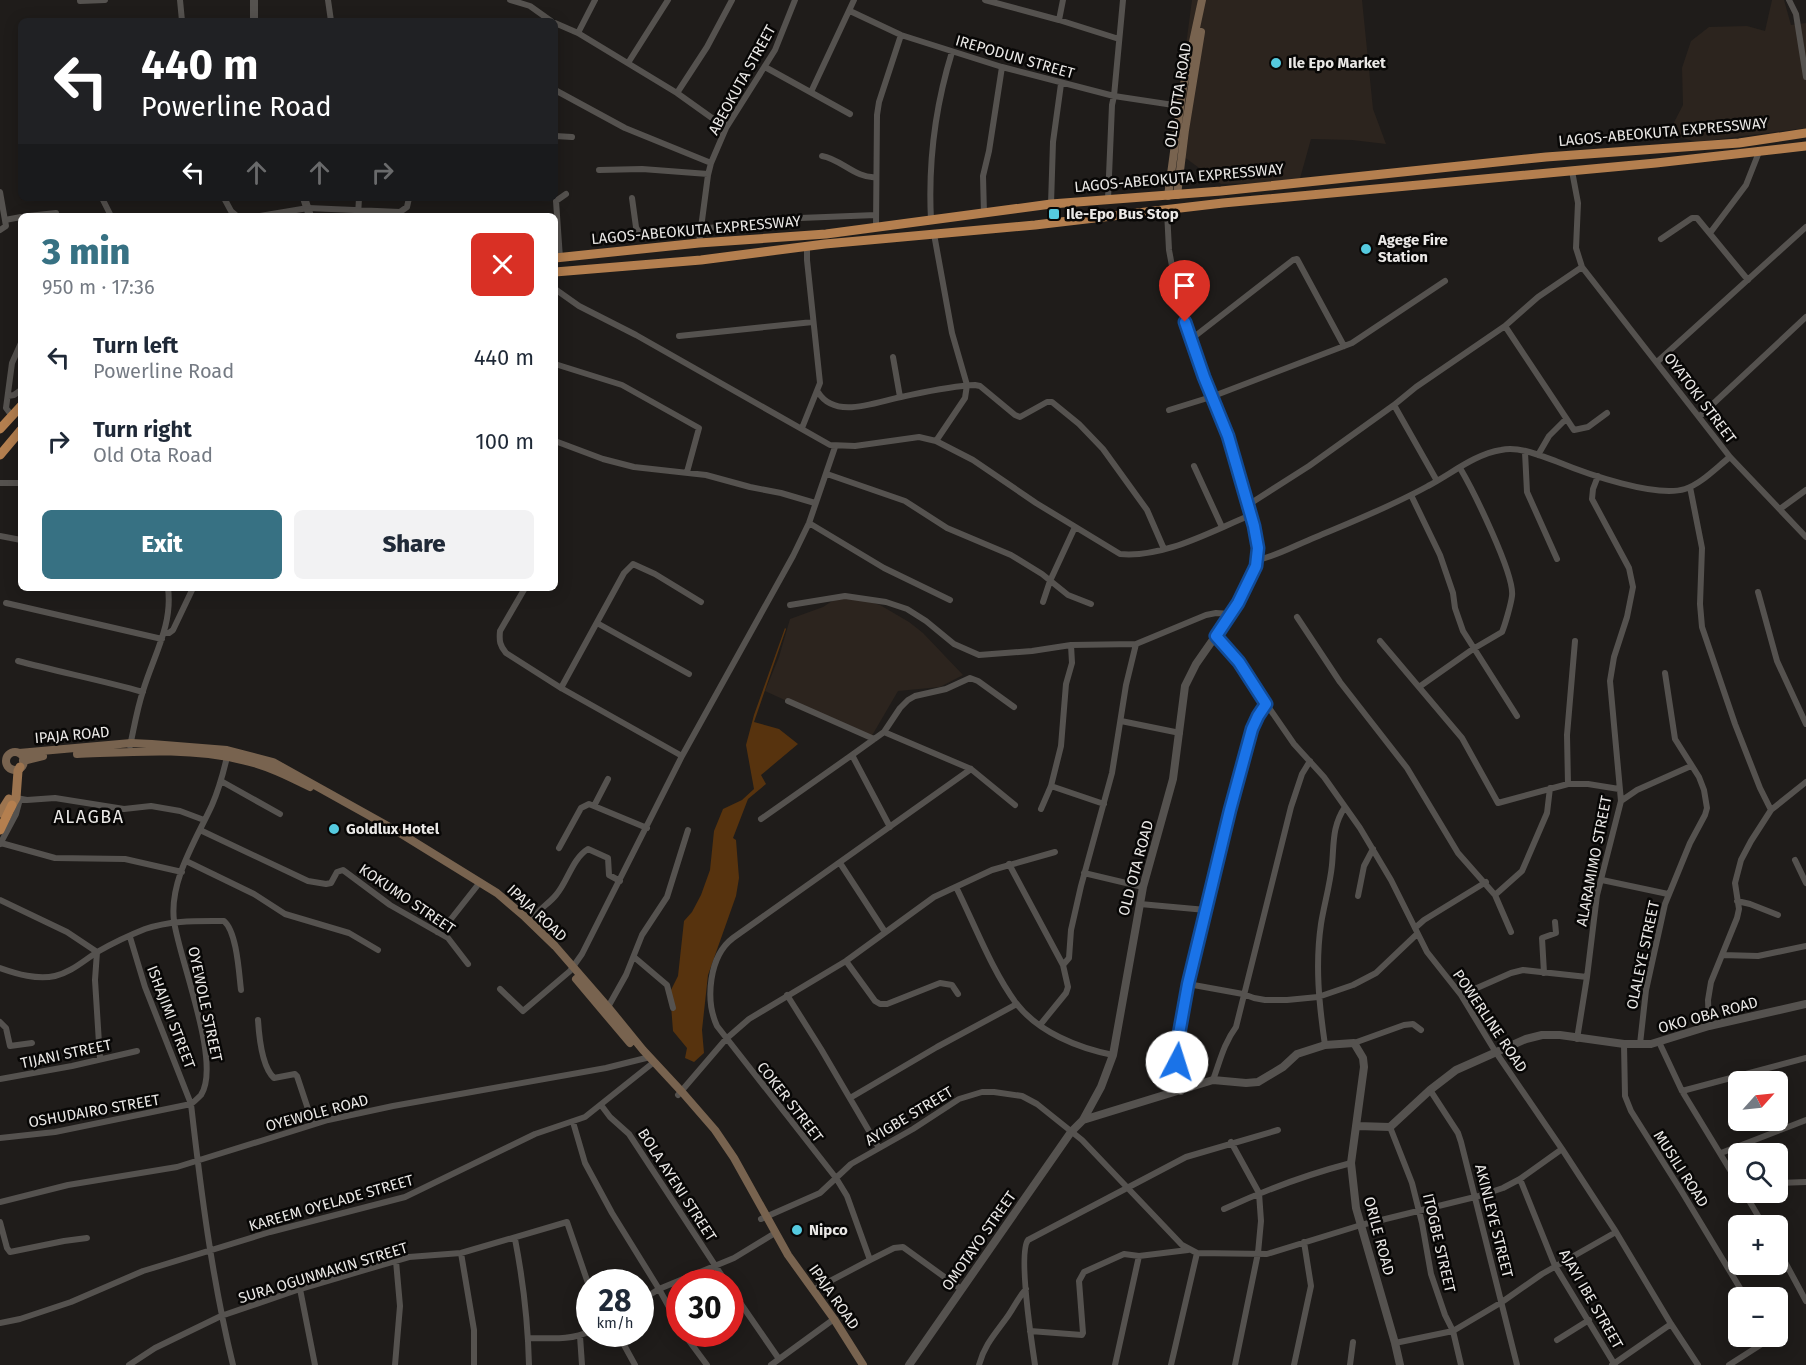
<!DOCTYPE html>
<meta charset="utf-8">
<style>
:root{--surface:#fff;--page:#f2f2f3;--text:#1f2937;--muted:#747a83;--accent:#377183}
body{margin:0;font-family:"Fira Sans",sans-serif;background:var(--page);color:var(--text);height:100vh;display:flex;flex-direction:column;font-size:22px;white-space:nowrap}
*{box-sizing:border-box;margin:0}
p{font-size:20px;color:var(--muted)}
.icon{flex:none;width:33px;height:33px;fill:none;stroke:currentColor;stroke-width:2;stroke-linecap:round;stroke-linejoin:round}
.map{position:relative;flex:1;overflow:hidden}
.sheet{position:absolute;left:18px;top:213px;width:540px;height:378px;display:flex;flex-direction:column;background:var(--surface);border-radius:9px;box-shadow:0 3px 15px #0003}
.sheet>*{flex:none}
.guide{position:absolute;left:18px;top:18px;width:540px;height:183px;border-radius:9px;box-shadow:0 3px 15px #0003;background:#202124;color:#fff;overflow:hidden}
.needle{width:39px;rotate:63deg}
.buttons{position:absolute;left:1728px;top:1071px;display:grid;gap:12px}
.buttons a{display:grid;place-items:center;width:60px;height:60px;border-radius:9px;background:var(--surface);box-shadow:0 3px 15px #0003;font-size:30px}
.speed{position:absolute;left:576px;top:1269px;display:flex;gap:12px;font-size:30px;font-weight:700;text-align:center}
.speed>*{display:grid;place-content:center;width:78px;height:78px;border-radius:50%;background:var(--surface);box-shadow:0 3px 15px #0003;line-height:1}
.speed small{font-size:15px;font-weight:400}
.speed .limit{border:9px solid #d22;background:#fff;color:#111}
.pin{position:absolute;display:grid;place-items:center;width:51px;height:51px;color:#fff;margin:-62px -26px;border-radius:50% 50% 50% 0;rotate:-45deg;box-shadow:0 0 6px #0007}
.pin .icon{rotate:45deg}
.me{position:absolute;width:66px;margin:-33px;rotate:5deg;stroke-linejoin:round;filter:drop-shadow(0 0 4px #0008)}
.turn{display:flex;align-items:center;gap:21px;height:126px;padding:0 24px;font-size:27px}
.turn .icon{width:78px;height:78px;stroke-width:2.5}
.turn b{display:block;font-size:42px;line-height:51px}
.lanes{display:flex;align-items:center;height:57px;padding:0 24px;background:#0003;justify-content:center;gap:30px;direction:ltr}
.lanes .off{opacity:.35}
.round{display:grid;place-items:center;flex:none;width:63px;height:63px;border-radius:9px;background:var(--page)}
.summary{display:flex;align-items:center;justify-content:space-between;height:102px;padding:0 24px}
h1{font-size:36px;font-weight:800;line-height:45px;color:var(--accent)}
.action{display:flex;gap:12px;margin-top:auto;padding:12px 24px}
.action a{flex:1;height:69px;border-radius:9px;background:var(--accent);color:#fff;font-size:24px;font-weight:800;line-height:69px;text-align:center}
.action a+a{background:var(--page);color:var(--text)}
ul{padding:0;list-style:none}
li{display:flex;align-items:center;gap:18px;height:84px;padding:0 24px}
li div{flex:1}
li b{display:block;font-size:22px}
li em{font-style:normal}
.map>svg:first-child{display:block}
.built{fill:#2c241e}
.green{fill:#57330e}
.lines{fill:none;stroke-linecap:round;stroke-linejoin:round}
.minor{stroke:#55524f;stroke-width:6}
.tertiary{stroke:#55524f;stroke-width:8}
.secondary{stroke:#78634f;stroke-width:8}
.primary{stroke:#9c744f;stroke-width:9}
.trunk{stroke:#b47f4f;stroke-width:9}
.route-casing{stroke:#114b97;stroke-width:15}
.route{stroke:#1a73e8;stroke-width:10}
.poi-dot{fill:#55cadf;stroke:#080706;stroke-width:2}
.labels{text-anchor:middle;stroke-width:5;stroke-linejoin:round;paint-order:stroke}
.street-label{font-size:15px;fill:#eae8e6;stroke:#080706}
.poi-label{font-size:15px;font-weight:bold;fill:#eae8e6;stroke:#080706;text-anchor:start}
.quarter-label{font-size:18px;letter-spacing:1.5px;fill:#eae8e6;stroke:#080706}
</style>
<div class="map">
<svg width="1806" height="1365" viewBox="0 0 1806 1365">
<rect width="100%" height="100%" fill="#1f1c1a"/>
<path class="built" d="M1192 0H1362L1373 109 1386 144 1352 140 1311 139 1299 182 1221 184 1176 151 1173 143Z
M1772 0H1784L1791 25 1806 23V128L1697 142 1668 134 1683 105 1682 68 1691 41 1709 27 1747 26 1765 31Z
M843 594 880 605 909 622 923 633 963 675 940 687 898 691 870 739 765 691 779 657 790 619 823 607Z"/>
<path class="green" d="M785 628 786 629 754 722 779 729 798 744 761 775 766 784 748 799 733 838 736 840 739 878 736 896 708 975 702 1030 704 1053 694 1062 685 1058 687 1048 673 1031 670 992 678 976 684 921 692 912 701 895 710 870 714 831 723 809 742 800 754 789 746 745 754 715Z"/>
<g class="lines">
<path class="minor" d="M180 0 182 21
M328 0 331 21
M510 0 530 6 551 21
M985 0 1059 20 1119 39
M1789 0 1796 14 1806 77
M80 1 105 0
M850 11 901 35 1002 67 1114 96 1180 106
M1059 20 1063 0
M555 23 578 33 677 93 726 128
M578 33 595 0
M628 63 668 0
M765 67 850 114
M555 90 625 128 711 163
M811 92 854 0
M677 93 707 47 732 0
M555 136 572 137
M822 156C841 159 856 179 876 177
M599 170 642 169 708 174
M1572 171 1578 203 1576 248 1582 267 1730 457 1806 537
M0 192 6 226 0 230
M102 198 111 216
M224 198 231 211 237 216
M632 198 636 227 638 231 642 233 733 226 800 218 876 215
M1108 199 1112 105 1114 96 1123 0
M1051 204 1053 142 1061 84
M1167 211 1169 250 1179 303 1196 358 1228 436 1256 538 1258 560 1233 611
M984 214 983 176 989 151 1002 67
M28 216 56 213
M260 216 308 208 400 212 407 207 409 198
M358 216 359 198
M5 220 21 217
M931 220C928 162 935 107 952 52
M876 227 877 115 879 102 901 35
M1710 233 1746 185 1759 152
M934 234 952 333 967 385 965 398 936 441
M1661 239 1692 218H1697L1748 280
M699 243 708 175 711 163 726 128 775 50 795 0
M560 258 556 201 566 194
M555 289 579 306 636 335 830 445 855 446 919 437 936 441 973 460 1036 503 1120 554C1165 558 1211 531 1251 515
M1505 326 1574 430 1588 427 1607 413
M679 336 813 322
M1190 340 1293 260 1297 259 1344 346
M893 357 900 397
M1657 362 1806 227
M555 364 622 385 699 428 687 472
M818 392C835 420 876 402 901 397 925 392 950 386 975 385L980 386 1015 415 1020 417 1047 402H1052L1079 424 1103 449 1147 510 1164 549
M8 396 14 395 21 390
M1394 405 1437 481
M1169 410 1211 397 1352 343 1445 281
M12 416 6 408 12 363 21 343
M1699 417 1806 317
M802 428 820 383 807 260V247
M555 441 603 459 634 467 706 475 750 487 781 493 815 503
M1525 452 1527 492 1557 559
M1538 455 1549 436 1566 419
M1194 466 1222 527
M827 474 905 501 947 528 1011 555 1042 574 1068 595 1091 604
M0 483H21
M1690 487 1702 548 1700 604 1702 627 1735 724 1760 788 1771 810
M1411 495 1440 555 1453 593 1455 608 1463 631 1517 716
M1248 505 1309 466 1394 405 1416 387 1505 326 1538 297 1582 267
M1780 509 1806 490
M809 523 884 568 950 600
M0 536 21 540
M1258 560C1279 555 1296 545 1316 537 1354 521 1392 506 1428 486 1451 474 1475 454 1501 450 1520 446 1541 456 1558 462 1587 474 1656 498 1685 489 1701 484 1717 467 1730 457
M525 588 500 631C499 641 500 646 506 653L561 688 682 756
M1758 592 1777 661 1806 724
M1043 602 1050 581 1075 527
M6 603 162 639
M790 605 845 596 886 602 907 609 926 621 954 644 979 655 1032 651 1071 645 1072 663 1066 684 1061 746 1051 786 1041 809
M1297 617 1340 682 1407 768 1458 853 1495 895 1511 932
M597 623 689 674
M165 633H169L173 630 193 588
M1216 636 1227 647 1294 744 1324 777 1360 828 1391 880 1427 952 1461 995 1495 1051 1562 1149 1616 1232 1671 1324 1698 1365
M1380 641 1462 738 1498 803 1568 784H1588L1619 789
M1136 644 1206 615 1216 613 1231 614
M18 661C59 672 101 680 143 692
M1419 687 1473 649 1502 632C1505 625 1511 604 1512 596 1515 575 1473 490 1460 468
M561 688 624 573 633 564 655 574 701 602
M788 701 874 739
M1121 721 1180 733
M884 732 900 708 908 700 915 696 946 689 970 678 978 681 1014 707
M130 746C134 728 137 709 143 691 153 657 173 625 168 588
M227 757C223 774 219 789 212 805 196 840 169 881 174 921 179 959 222 1063 201 1095 198 1098 194 1102 191 1104 201 1192 212 1279 233 1365
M221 781 280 814
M1568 784 1567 735 1575 641
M1051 786 1104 804
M16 798 27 800 55 798 124 809 151 806 180 811 204 820
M1621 801 1637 790 1691 766
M594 806 608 779
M761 819 852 755
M890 827 852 755 884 732 971 769 1015 805
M200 830 308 881 326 884 331 883 337 872 343 870 390 905 448 938 468 964
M1 843 55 858 125 859 182 872
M0 844 16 814 20 799
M559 848 581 808 589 804 647 828
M1795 860 1806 883
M186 861 254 894 285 914 349 933 378 950
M840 863 885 932
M1009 864 1063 965 1068 987 1066 993 1040 1025
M1084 873 1143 887
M1602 880 1668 894
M956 887C974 923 992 971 1016 1003 1038 1032 1078 1048 1113 1055
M1495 895 1522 871 1547 813 1550 788
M1358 896 1364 866 1373 849
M0 900 67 932 97 952 95 980 100 1059
M1737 901 1750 904 1778 915
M1140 904 1206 910
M531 922C537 909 547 906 556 895 568 881 572 859 588 849L608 858 609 875 620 881
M1415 928 1424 920 1486 882
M437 932 451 919 477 886
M1722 955 1758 956 1806 946
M634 957 667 985 673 1008
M846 961 875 1001 880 1004H887L940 983 952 985 958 994
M1063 965 1069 958 1071 930 1081 886 1112 773 1126 685 1136 644 1071 645
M0 968C17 974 37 980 55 976 72 972 84 960 99 951 113 943 130 935 145 929 171 920 197 921 224 921 237 932 239 974 241 990
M1544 973 1542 938 1556 933 1555 922
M1188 984 1243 994 1254 998 1265 1000H1287L1318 997 1353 985 1376 973 1417 934
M500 989 523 1011 570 971 582 954 682 756 793 556 809 523 835 447
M787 995 821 1049 879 1148
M1461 995 1511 973 1523 970 1587 977
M608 1007 626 975 642 935 667 897 688 830
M258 1020C259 1036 262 1067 274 1078L295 1074 297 1076 313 1124
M0 1022 6 1028 10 1046 32 1043
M1709 1026 1708 1000 1711 982 1737 918 1739 909 1735 883 1741 860 1751 841 1771 810 1806 782
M1577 1039 1587 977 1597 895 1621 801 1610 681 1614 657 1627 617 1633 587 1629 568 1592 499 1593 489 1598 476
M1659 1042 1682 1091 1738 1183
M1354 1043 1404 1025 1413 1024 1421 1030
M1624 1044 1625 1096 1631 1111 1682 1192 1746 1298
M1640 1044 1646 990 1665 904 1690 843 1705 815 1707 808 1704 790 1699 777 1675 739 1665 673
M1325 1045C1319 1004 1315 965 1321 924 1324 905 1330 885 1332 865 1334 844 1332 826 1345 807
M0 1079 72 1066 137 1051
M1213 1080C1220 1061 1224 1043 1236 1027L1291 807 1302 774 1310 761
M1430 1090 1458 1133 1461 1142 1517 1365
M1682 1091 1806 1058
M1181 1092 1178 1048 1188 984 1230 810 1252 729 1258 716 1266 704
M678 1095 726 1039 749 1019 846 961 934 897 992 870 1055 852
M850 1098 937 1047 1017 1004
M601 1105 610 1117 629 1134 726 1282
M573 1122 585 1163 612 1213 659 1289 680 1327
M1390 1127 1412 1183 1422 1223 1431 1274 1445 1315 1453 1331 1461 1365
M0 1138 55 1132 191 1104 145 987 130 937
M1231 1142 1259 1193 1261 1221 1258 1253 1235 1365
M1721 1153 1806 1120
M1520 1179 1555 1266 1615 1365
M1778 1183 1806 1182
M1744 1192 1764 1226
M0 1202 68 1185 177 1167 328 1120 393 1106 606 1068 650 1057
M1224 1209C1263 1191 1309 1174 1351 1163
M761 1219 820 1193 851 1164 913 1129 959 1099 982 1092H994L1022 1096 1037 1104 1082 1140 1182 1245 1197 1253 1267 1254 1361 1225 1479 1196 1503 1188 1520 1179 1562 1149
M0 1222 7 1248 10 1252 64 1241 87 1238
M515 1239C523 1280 528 1323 529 1365
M1778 1249 1806 1301
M461 1253 474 1330V1365
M870 1260 894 1248 903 1247 961 1289
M730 1288 779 1359
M300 1289 315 1365
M813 1290 870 1260 847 1196 836 1178 717 1026C705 1000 709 956 733 938L971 769
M640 1301 659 1289 734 1258 775 1233
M0 1323 20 1319 71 1302 143 1271 270 1232 405 1197 535 1134 585 1117 654 1062
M1030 1331 1082 1335 1083 1333 1079 1281 1084 1272 1124 1254 1139 1256 1188 1250
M618 1334 635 1365
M684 1334 707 1365
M580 1336 582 1365
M528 1338C549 1338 571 1341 590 1331
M1557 1340 1589 1320
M1395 1343 1453 1331 1502 1302 1542 1274 1616 1232
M129 1365 155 1348 221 1316 300 1289 409 1257 461 1253 567 1222 590 1289
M395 1365 400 1306 396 1261
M771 1365 834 1319
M979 1365C984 1346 994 1335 1005 1320 1013 1310 1017 1299 1026 1289
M1035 1365C1032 1345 1018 1253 1028 1240L1186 1157 1278 1130
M1115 1365 1139 1256
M1171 1365 1197 1253
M1294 1365 1311 1286 1304 1242
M1350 1365 1353 1342
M1612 1365 1671 1324
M1729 1365 1765 1342 1768 1336"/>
<path class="tertiary" d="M254 21V0
M304 198 310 216
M1083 1120 1213 1080 1246 1083 1258 1082 1283 1067 1297 1054 1325 1045 1354 1043 1363 1058 1364 1067 1351 1163 1356 1208 1395 1343 1400 1365
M1357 1126 1390 1127 1430 1090 1456 1070 1526 1039 1542 1035H1560L1624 1044H1651L1709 1026 1806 1004
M909 1365 1071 1132 1083 1120 1101 1087 1113 1055 1143 887 1173 779 1185 686 1196 664 1233 611"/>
<path class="secondary" d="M1177 195 1185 130 1201 32
M1168 196 1182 93 1202 0
M6 761a9 9 0 1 1 18 0a9 9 0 1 1-18 0Z
M19 753 131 743 152 744 227 750 273 762 395 830 497 893 525 917 555 946 608 1007 643 1050 682 1092 715 1130 734 1158 788 1255 834 1319 863 1365
M77 754C131 752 188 747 242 760 266 765 288 776 310 787
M23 761 43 756
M576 979 630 1043"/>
<path class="primary" d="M9 810 16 798 18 771 20 767
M0 813 9 799"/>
<path class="trunk" d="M555 258 699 243 826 234 1051 204 1221 191 1546 157 1739 143 1806 133
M555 272 701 260 825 244 1035 225 1223 203 1656 163 1806 146
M0 429 21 406
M0 455 21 430
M0 830 12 805"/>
</g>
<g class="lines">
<defs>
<path id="route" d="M1177 1062 1179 1034 1188 984 1230 810 1252 729 1258 716 1266 704 1239 662 1216 636 1238 603 1256 566 1258 548 1254 526 1228 436 1204 377 1185 322"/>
</defs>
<use href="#route" class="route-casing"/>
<use href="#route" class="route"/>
</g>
<g class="poi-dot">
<circle cx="1276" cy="63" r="6"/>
<rect x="1048" y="208" width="12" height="12" rx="3"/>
<circle cx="1366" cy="249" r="6"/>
<circle cx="334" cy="829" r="6"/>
<circle cx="797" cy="1230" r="6"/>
</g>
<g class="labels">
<g class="street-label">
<text transform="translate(1015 57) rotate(16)" y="5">IREPODUN STREET</text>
<text transform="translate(742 80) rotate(-61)" y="5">ABEOKUTA STREET</text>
<text transform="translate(1178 95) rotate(-81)" y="5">OLD OTTA ROAD</text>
<text transform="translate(1663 132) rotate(-5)" y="5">LAGOS-ABEOKUTA EXPRESSWAY</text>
<text transform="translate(1179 178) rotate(-5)" y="5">LAGOS-ABEOKUTA EXPRESSWAY</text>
<text transform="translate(696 230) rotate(-5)" y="5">LAGOS-ABEOKUTA EXPRESSWAY</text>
<text transform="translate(1700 398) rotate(53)" y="5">OYATOKI STREET</text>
<text transform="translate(72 735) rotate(-5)" y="5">IPAJA ROAD</text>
<text transform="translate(1594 861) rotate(-79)" y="5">ALARAMIMO STREET</text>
<text transform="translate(1136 868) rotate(-75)" y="5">OLD OTA ROAD</text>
<text transform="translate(407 899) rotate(34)" y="5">KOKUMO STREET</text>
<text transform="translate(537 913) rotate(43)" y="5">IPAJA ROAD</text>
<text transform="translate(1643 955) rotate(-78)" y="5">OLALEYE STREET</text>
<text transform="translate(205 1004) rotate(78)" y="5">OYEWOLE STREET</text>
<text transform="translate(1708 1015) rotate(-15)" y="5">OKO OBA ROAD</text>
<text transform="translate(171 1017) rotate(69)" y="5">ISHAJIMI STREET</text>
<text transform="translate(1490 1021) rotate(56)" y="5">POWERLINE ROAD</text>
<text transform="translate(66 1054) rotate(-12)" y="5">TIJANI STREET</text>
<text transform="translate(790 1102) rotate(52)" y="5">COKER STREET</text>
<text transform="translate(94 1111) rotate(-10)" y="5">OSHUDAIRO STREET</text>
<text transform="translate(317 1113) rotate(-15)" y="5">OYEWOLE ROAD</text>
<text transform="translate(909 1116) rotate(-31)" y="5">AYIGBE STREET</text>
<text transform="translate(1681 1169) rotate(57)" y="5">MUSILI ROAD</text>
<text transform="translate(677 1185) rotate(57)" y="5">BOLA AYENI STREET</text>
<text transform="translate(331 1203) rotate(-16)" y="5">KAREEM OYELADE STREET</text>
<text transform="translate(1494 1221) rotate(76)" y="5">AKINLEYE STREET</text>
<text transform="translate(1379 1236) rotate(75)" y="5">ORILE ROAD</text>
<text transform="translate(979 1241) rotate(-55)" y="5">OMOTAYO STREET</text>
<text transform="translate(1439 1243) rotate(77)" y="5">ITOGBE STREET</text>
<text transform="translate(323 1273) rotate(-17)" y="5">SURA OGUNMAKIN STREET</text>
<text transform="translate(834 1297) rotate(55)" y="5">IPAJA ROAD</text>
<text transform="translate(1591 1299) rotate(60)" y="5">AJAYI IBE STREET</text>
</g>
<g class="poi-label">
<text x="1288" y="68">Ile Epo Market</text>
<text x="1066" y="219">Ile-Epo Bus Stop</text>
<text x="1378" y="245">Agege Fire<tspan x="1378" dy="17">Station</tspan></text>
<text x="346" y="834">Goldlux Hotel</text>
<text x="809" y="1235">Nipco</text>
</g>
<g class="quarter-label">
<text x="89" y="823">ALAGBA</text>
</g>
</g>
</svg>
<div class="buttons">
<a><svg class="needle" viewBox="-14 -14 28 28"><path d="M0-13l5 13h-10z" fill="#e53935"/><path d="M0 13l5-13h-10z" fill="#747a83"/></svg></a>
<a><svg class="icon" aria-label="search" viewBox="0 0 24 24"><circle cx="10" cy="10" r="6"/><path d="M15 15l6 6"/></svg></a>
<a>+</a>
<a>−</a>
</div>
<div class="speed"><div>28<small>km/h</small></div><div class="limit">30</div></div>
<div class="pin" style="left:1185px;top:322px;background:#d93025"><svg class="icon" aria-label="arrive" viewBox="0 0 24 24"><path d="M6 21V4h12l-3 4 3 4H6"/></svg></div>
<svg class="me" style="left:1177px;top:1062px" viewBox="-20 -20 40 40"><circle r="19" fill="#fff"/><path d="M0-13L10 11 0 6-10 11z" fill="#1a73e8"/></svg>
<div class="guide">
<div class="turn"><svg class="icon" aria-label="left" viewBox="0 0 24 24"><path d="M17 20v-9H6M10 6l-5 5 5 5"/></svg><div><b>440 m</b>Powerline Road</div></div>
<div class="lanes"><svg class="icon" aria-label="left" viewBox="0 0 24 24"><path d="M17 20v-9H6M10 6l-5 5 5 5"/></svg><svg class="icon off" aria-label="ahead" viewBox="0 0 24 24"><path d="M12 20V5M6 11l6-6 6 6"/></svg><svg class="icon off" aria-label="ahead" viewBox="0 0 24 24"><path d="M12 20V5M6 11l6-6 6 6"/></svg><svg class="icon off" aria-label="right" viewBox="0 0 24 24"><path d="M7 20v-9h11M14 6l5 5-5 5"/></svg></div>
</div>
<section class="sheet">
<div class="summary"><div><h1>3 min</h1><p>950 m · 17:36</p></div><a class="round" style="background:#d93025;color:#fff"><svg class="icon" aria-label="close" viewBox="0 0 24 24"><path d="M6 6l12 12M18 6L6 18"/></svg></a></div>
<ul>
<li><svg class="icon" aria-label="left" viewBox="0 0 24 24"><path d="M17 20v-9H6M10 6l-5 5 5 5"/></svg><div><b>Turn left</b><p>Powerline Road</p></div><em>440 m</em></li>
<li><svg class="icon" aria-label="right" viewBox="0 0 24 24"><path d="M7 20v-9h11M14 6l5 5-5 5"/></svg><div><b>Turn right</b><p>Old Ota Road</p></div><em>100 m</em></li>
</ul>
<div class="action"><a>Exit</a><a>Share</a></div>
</section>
</div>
